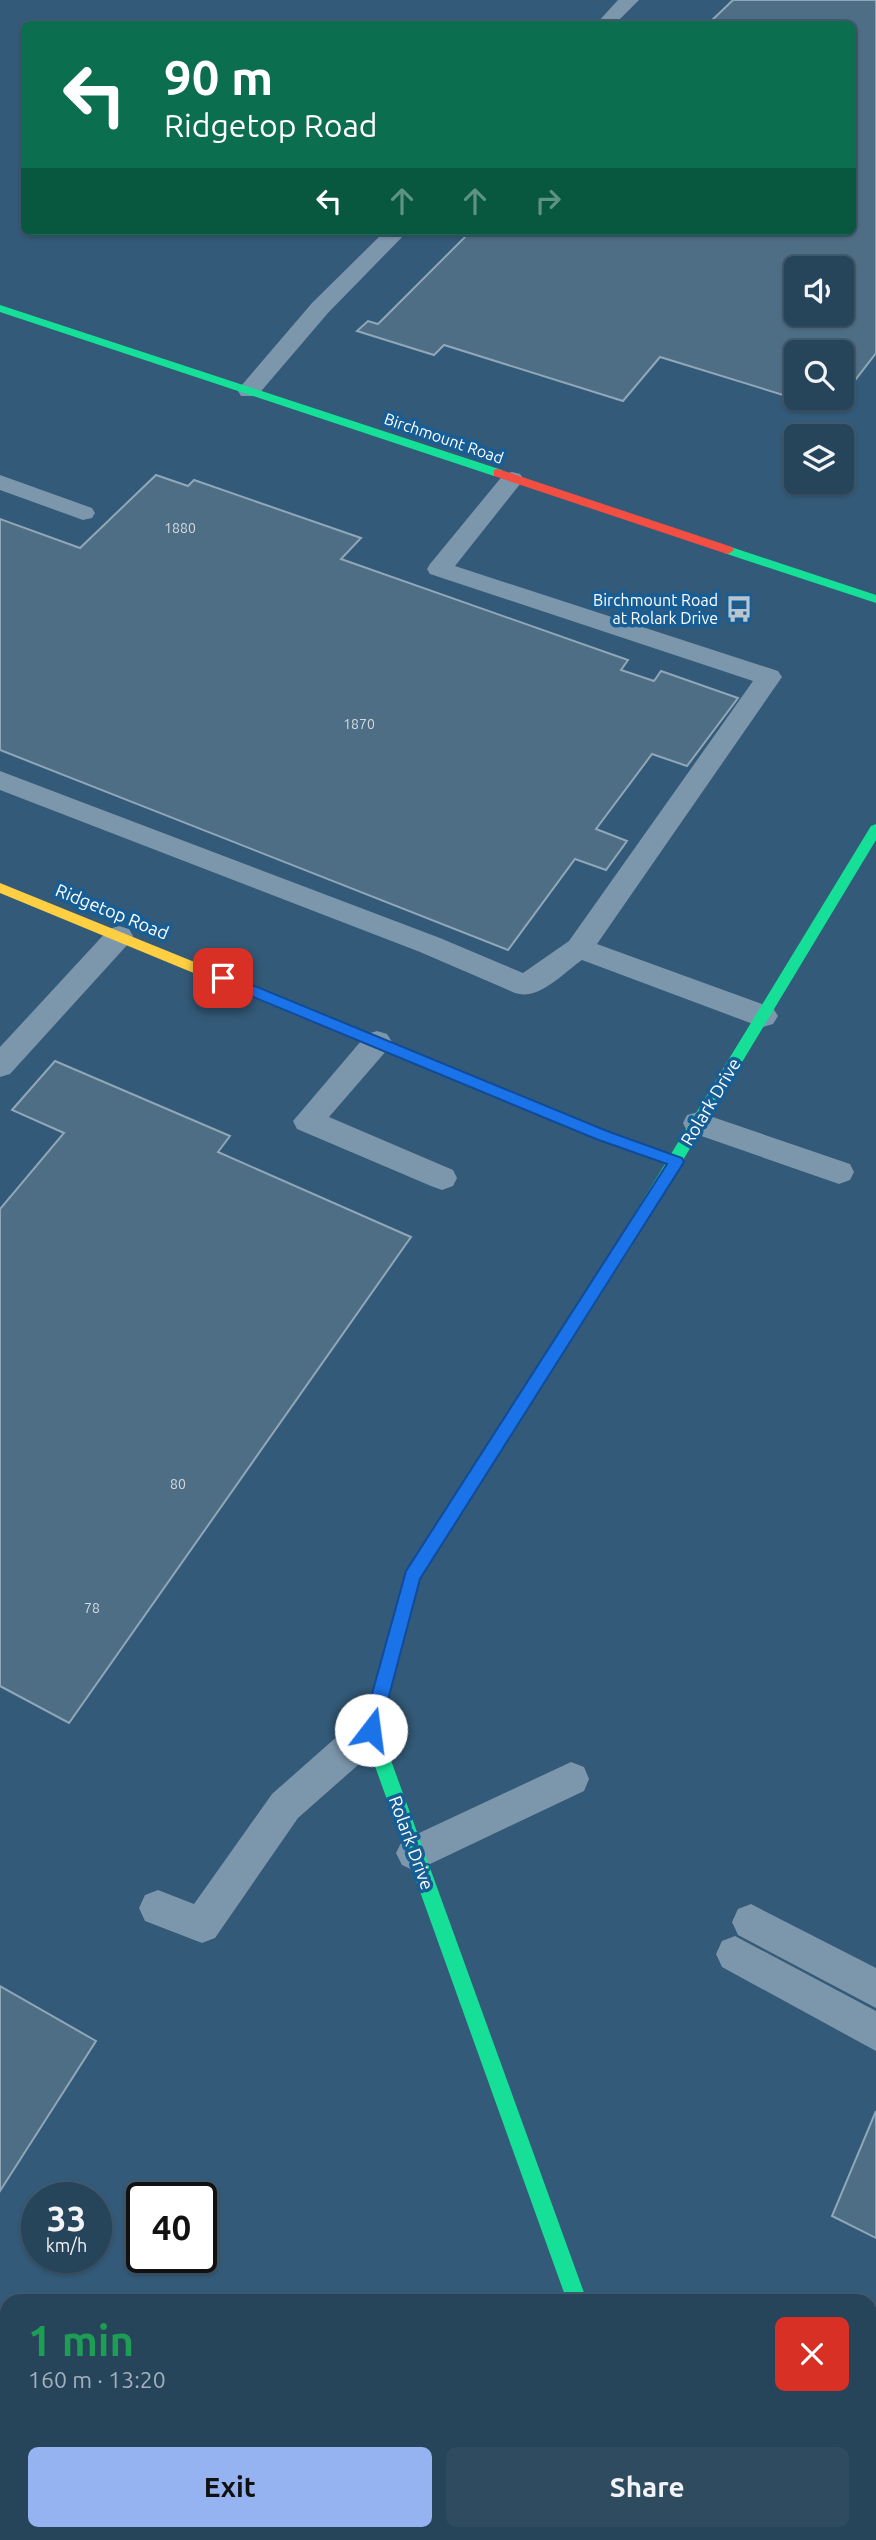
<!DOCTYPE html>
<meta charset="utf-8">
<style>
:root{--surface:#26445a;--page:#2e4b60;--text:#f1f3f6;--muted:#a4b0bb;--line:#425c70;--accent:#95b2f1}
body{margin:0;font-family:Ubuntu,sans-serif;background:var(--page);color:var(--text);height:100vh;display:flex;flex-direction:column;font-size:26px;white-space:nowrap}
*{box-sizing:border-box;margin:0}
p{font-size:23px;color:var(--muted)}
.icon{flex:none;width:38px;height:38px;fill:none;stroke:currentColor;stroke-width:2;stroke-linecap:round;stroke-linejoin:round}
.map{position:relative;flex:1;overflow:hidden}
.details{position:absolute;left:0px;top:2294px;width:877px;height:247px;display:flex;flex-direction:column;background:var(--surface);border-radius:21px 21px 0 0;box-shadow:0 2px 5px #0004,0 0 0 2px var(--line)}
.details>*{flex:none}
.top-card{position:absolute;left:21px;top:21px;width:835px;height:214px;border-radius:10px;box-shadow:0 2px 5px #0004,0 0 0 2px var(--line);background:#0b6e4f;color:#fff;overflow:hidden}
.buttons{position:absolute;left:784px;top:256px;display:grid;gap:14px}
.buttons a{display:grid;place-items:center;width:70px;height:70px;border-radius:10px;background:var(--surface);box-shadow:0 2px 5px #0004,0 0 0 2px var(--line);font-size:35px}
.speed{position:absolute;left:21px;top:2182px;display:flex;gap:14px;font-size:35px;font-weight:700;text-align:center}
.speed>*{display:grid;place-content:center;width:91px;height:91px;border-radius:50%;background:var(--surface);box-shadow:0 2px 5px #0004,0 0 0 2px var(--line);line-height:1}
.speed small{font-size:18px;font-weight:400}
.speed .limit{border:4px solid #111;border-radius:10px;background:#fff;color:#111}
.pin{position:absolute;display:grid;place-items:center;width:60px;height:60px;color:#fff;margin:-30px;border-radius:14px;box-shadow:0 4px 10px #0006}
.me{position:absolute;width:77px;margin:-38px;rotate:15deg;stroke-linejoin:round;filter:drop-shadow(0 0 5px #0008)}
.turn{display:flex;align-items:center;gap:24px;height:147px;padding:0 28px;font-size:32px}
.turn .icon{width:91px;height:91px;stroke-width:2.5}
.turn b{display:block;font-size:49px;line-height:60px}
.lanes{display:flex;align-items:center;height:66px;padding:0 28px;background:#0003;justify-content:center;gap:35px;direction:ltr}
.lanes .off{opacity:.35}
.round{display:grid;place-items:center;flex:none;width:74px;height:74px;border-radius:10px;background:var(--page)}
.summary{display:flex;align-items:center;justify-content:space-between;height:119px;padding:0 28px}
h1{font-size:42px;font-weight:700;line-height:52px;color:#1e9e55}
.action{display:flex;gap:14px;margin-top:auto;padding:14px 28px}
.action a{flex:1;height:80px;border-radius:10px;background:var(--accent);color:#111;font-size:28px;font-weight:700;line-height:80px;text-align:center}
.action a+a{background:var(--page);color:var(--text)}
.map>svg:first-child{display:block}
.building{fill:#4e6e85;stroke:#90a7b8;stroke-width:2;fill-rule:evenodd}
.lines{fill:none;stroke-linecap:round;stroke-linejoin:round}
.lane{fill:#7c96ab;fill-rule:evenodd}
.street{fill:#7c96ab;fill-rule:evenodd}
.fast{fill:#16e098;fill-rule:evenodd}
.slow{fill:#ffcf43;fill-rule:evenodd}
.jam{fill:#f24e42;fill-rule:evenodd}
.route{fill:#1a73e8;stroke:#114b97;stroke-width:2}
.labels{text-anchor:middle;stroke-width:7;stroke-linejoin:round;paint-order:stroke}
.number-label{font-size:14px;fill:#d3dbe0}
.far-street-label{font-size:16px;fill:#fff;stroke:#165e95}
.far-poi-label{font-size:16px;fill:#fff;stroke:#165e95;text-anchor:end}
.street-label{font-size:18px;fill:#fff;stroke:#165e95}
</style>
<div class="map">
<svg width="876" height="2540" viewBox="0 0 876 2540">
<rect width="100%" height="100%" fill="#335a78"/>
<path class="building" d="M733 0H876V353L842 397V352H796V397H842L832 410 660 357 623 401 444 345 434 355 357 331 368 321 378 324 471 231H852V24H708ZM796 268H842V313H796Z
M156 475 188 486 194 480 361 538 341 559 628 660 621 670 654 681 661 671 738 698 687 766 652 754 596 829 627 841 606 870 575 859 508 950 0 750V519L80 548Z
M55 1061 230 1136 218 1152 411 1237 69 1723 0 1686V1209L64 1133 12 1110Z
M0 1986 96 2041 0 2191Z
M876 2111V2238L832 2216Z
M42 2534H321L318 2540H39Z"/>
<g class="lines">
<path class="lane" d="M618 0H639L615 24H596Z
M385 231H408L328 313 257 396H241L238 391 241 386 312 303Z
M512 472 520 474 524 479 455 566 778 671 782 677 597 944 773 1008 778 1016 773 1024 763 1027 753 1024 582 960C563 973 539 1001 515 993L420 952 0 790V771L440 938 523 973 569 941 753 681 430 574 427 569 430 564 504 474Z
M0 475 92 508 95 513 92 518 83 520 0 490Z
M119 926 129 929 133 936 129 943 10 1074 0 1077V1047L109 929Z
M377 1031 387 1034 392 1042 387 1050 329 1117 453 1170 457 1178 453 1186 442 1190 431 1186 297 1129 293 1121 367 1034Z
M698 1112 850 1164 854 1172 850 1180 839 1184 687 1131 683 1123 687 1115Z
M371 1714 384 1718 389 1730 384 1742 298 1818 215 1938 202 1943 145 1921 139 1908 145 1895 158 1890 194 1904 272 1794 358 1718Z
M571 1762 584 1767 589 1779 584 1791 428 1865 415 1871 402 1865 396 1853 402 1841Z
M751 1904 876 1968V2008L738 1935 732 1922 738 1909Z
M735 1936 876 2011V2051L722 1967 716 1954 722 1941Z"/>
<path class="street" d="M640 2534H695L698 2540H643Z"/>
<path class="fast" d="M0 305 502 470 504 473 502 476H494L0 312Z
M728 546 876 595V603L724 553V547Z
M876 824V840L683 1160 682 1166 679 1167 631 1247H619L617 1243 619 1239 665 1164 579 1132 576 1128 579 1124H589L671 1154 871 826Z
M390 1652 396 1654 399 1660 380 1730 587 2301H567L362 1730 381 1660 384 1654Z"/>
<path class="slow" d="M0 883 310 1009 312 1013 305 1018 300 1017 0 893Z
M625 1237 631 1239 633 1243 631 1247 420 1578 399 1660 396 1666 390 1668 384 1666 381 1660 406 1571 619 1239Z"/>
<path class="jam" d="M498 469 732 547 734 550 728 554 724 553 494 476V470Z
M305 1008 589 1124 592 1128 589 1132H579L300 1017 298 1013Z"/>
</g>
<path class="route" d="M223 973 607 1131 682 1158 684 1162 420 1579 380 1730 377 1736 371 1739 364 1736 362 1730 406 1571 667 1164 596 1139 217 982 215 978Z"/>
<defs>
<symbol id="bus-bare" viewBox="-9 -9 18 18"><path d="M-5-6H5V4H4V6H2V4H-2V6H-4V4H-5ZM-3.5-4V0h7V-4ZM-3.5 1.2v1.5H-2V1.2ZM2 1.2v1.5H3.5V1.2Z" fill="#b8c5d0" stroke="#165e95" stroke-width="2.5" paint-order="stroke"/></symbol>
</defs>
<g fill-rule="evenodd">
<use href="#bus-bare" x="720" y="590" width="38" height="38"/>
</g>
<g class="labels">
<g class="number-label">
<text x="180" y="533">1880</text>
<text x="359" y="729">1870</text>
<text x="178" y="1489">80</text>
<text x="92" y="1613">78</text>
</g>
<g class="far-street-label">
<text transform="translate(444 438) rotate(19)" y="6">Birchmount Road</text>
</g>
<g class="far-poi-label">
<text x="718" y="606">Birchmount Road<tspan x="718" dy="18">at Rolark Drive</tspan></text>
</g>
<g class="street-label">
<text transform="translate(112 912) rotate(22)" y="6">Ridgetop Road</text>
<text transform="translate(711 1102) rotate(-59)" y="6">Rolark Drive</text>
<text transform="translate(411 1843) rotate(70)" y="6">Rolark Drive</text>
</g>
</g>
</svg>
<div class="buttons">
<a><svg class="icon" aria-label="sound" viewBox="0 0 24 24"><path d="M4 9h4l5-4v14l-5-4H4zM17 9q2 3 0 6"/></svg></a>
<a><svg class="icon" aria-label="search" viewBox="0 0 24 24"><circle cx="10" cy="10" r="6"/><path d="M15 15l6 6"/></svg></a>
<a><svg class="icon" aria-label="layers" viewBox="0 0 24 24"><path d="M12 4l9 5-9 5-9-5zM3 14l9 5 9-5"/></svg></a>
</div>
<div class="speed"><div>33<small>km/h</small></div><div class="limit">40</div></div>
<div class="pin" style="left:223px;top:978px;background:#d93025"><svg class="icon" aria-label="arrive" viewBox="0 0 24 24"><path d="M6 21V4h12l-3 4 3 4H6"/></svg></div>
<svg class="me" style="left:371px;top:1730px" viewBox="-20 -20 40 40"><circle r="19" fill="#fff"/><path d="M0-13L10 11 0 6-10 11z" fill="#1a73e8"/></svg>
<div class="top-card">
<div class="turn"><svg class="icon" aria-label="left" viewBox="0 0 24 24"><path d="M17 20v-9H6M10 6l-5 5 5 5"/></svg><div><b>90 m</b>Ridgetop Road</div></div>
<div class="lanes"><svg class="icon" aria-label="left" viewBox="0 0 24 24"><path d="M17 20v-9H6M10 6l-5 5 5 5"/></svg><svg class="icon off" aria-label="ahead" viewBox="0 0 24 24"><path d="M12 20V5M6 11l6-6 6 6"/></svg><svg class="icon off" aria-label="ahead" viewBox="0 0 24 24"><path d="M12 20V5M6 11l6-6 6 6"/></svg><svg class="icon off" aria-label="right" viewBox="0 0 24 24"><path d="M7 20v-9h11M14 6l5 5-5 5"/></svg></div>
</div>
<section class="details">
<div class="summary"><div><h1>1 min</h1><p>160 m · 13:20</p></div><a class="round" style="background:#d93025;color:#fff"><svg class="icon" aria-label="close" viewBox="0 0 24 24"><path d="M6 6l12 12M18 6L6 18"/></svg></a></div>
<div class="action"><a>Exit</a><a>Share</a></div>
</section>
</div>
